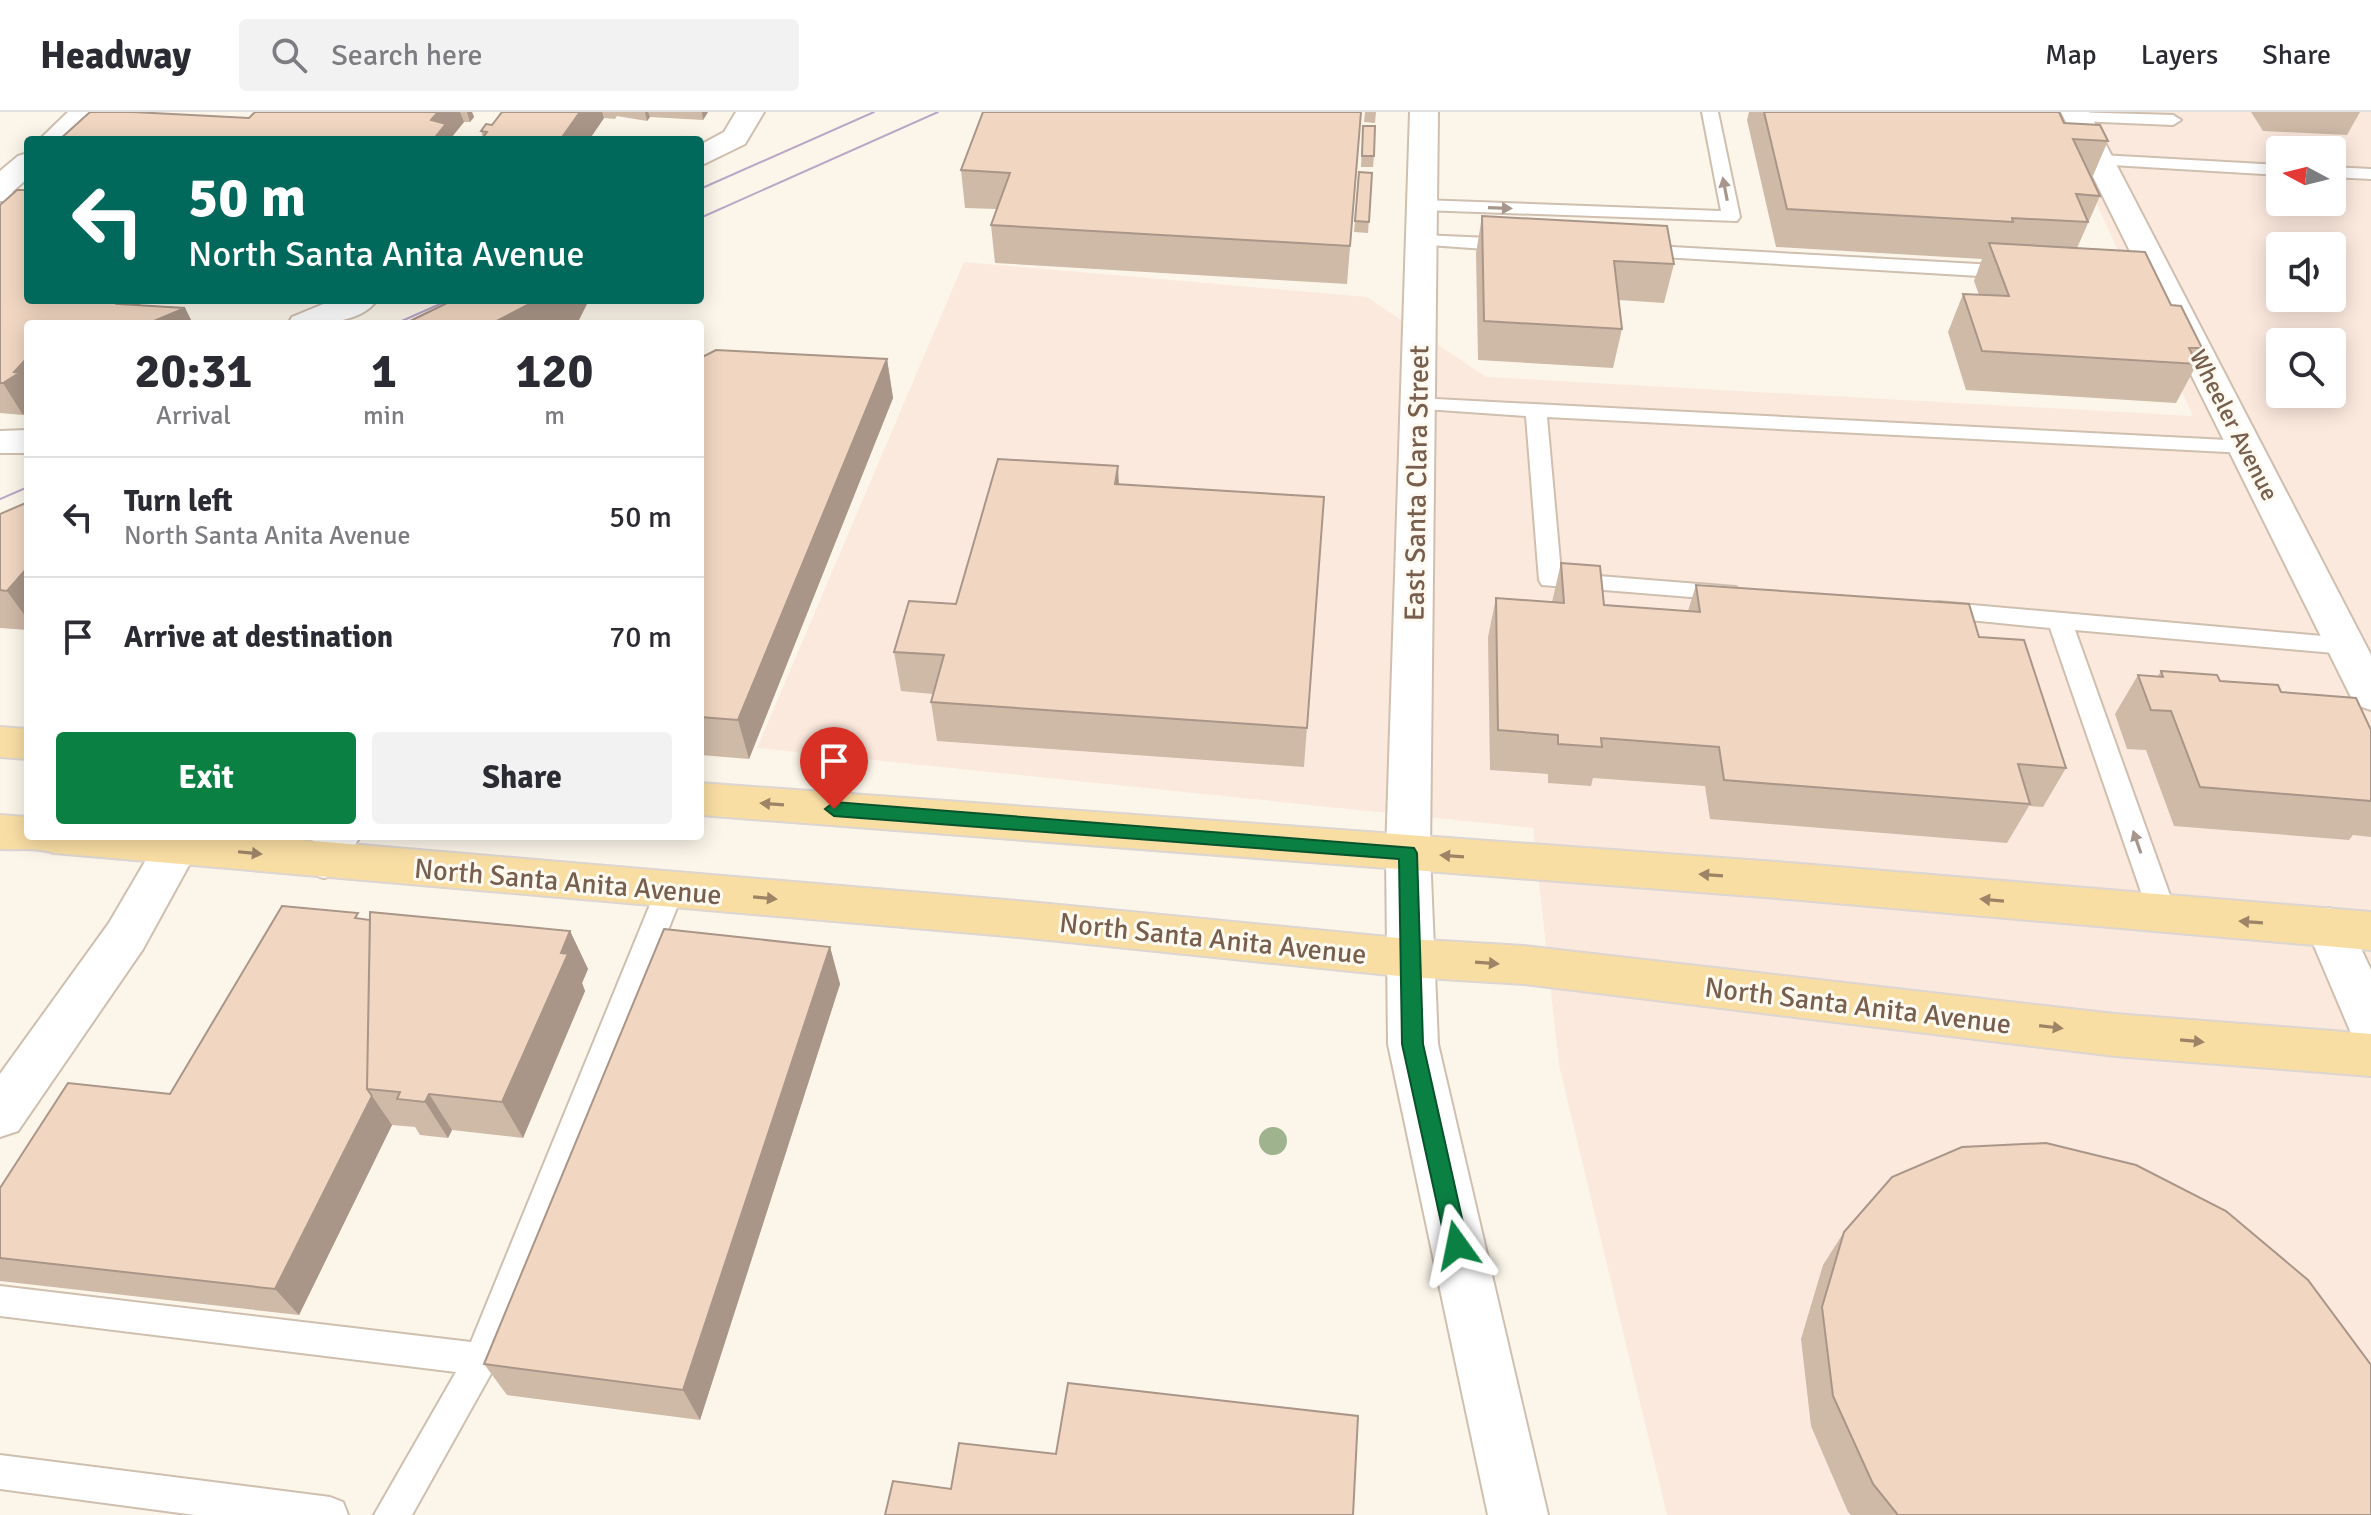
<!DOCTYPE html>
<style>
:root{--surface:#fff;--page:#f2f2f3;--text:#2b2b33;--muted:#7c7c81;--line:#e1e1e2;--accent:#0b8043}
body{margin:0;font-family:Signika,sans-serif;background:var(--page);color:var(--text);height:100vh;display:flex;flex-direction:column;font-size:30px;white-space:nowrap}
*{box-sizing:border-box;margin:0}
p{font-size:26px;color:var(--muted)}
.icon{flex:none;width:44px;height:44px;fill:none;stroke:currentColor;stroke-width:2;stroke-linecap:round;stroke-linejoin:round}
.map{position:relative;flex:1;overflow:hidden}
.side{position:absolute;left:24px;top:208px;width:680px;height:520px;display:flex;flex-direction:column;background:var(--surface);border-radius:8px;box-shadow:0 4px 20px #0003}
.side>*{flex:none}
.top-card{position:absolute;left:24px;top:24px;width:680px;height:168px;border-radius:8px;box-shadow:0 4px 20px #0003;background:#00695c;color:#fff;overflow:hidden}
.needle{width:52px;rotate:277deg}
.fabs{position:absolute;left:2266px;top:24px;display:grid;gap:16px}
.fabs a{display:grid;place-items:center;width:80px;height:80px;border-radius:8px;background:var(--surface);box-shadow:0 4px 20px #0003;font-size:40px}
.pin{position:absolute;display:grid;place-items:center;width:68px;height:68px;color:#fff;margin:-82px -34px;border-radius:50% 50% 50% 0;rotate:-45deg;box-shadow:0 0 8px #0007}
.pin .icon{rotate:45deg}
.me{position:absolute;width:88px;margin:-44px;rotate:348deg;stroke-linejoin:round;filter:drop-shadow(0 0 6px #0008)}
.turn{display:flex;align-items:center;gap:28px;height:168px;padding:0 32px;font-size:36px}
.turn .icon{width:104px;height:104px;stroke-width:2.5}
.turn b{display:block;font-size:56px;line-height:68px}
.eta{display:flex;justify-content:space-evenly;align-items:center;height:136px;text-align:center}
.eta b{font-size:48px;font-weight:700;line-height:56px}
.action{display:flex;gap:16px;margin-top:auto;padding:16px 32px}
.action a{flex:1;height:92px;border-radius:8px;background:var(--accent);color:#fff;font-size:32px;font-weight:700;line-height:92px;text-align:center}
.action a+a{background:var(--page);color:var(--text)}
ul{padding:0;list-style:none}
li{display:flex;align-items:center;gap:24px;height:120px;padding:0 32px;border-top:2px solid var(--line)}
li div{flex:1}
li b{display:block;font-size:30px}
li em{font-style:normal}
header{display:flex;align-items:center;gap:48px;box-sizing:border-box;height:112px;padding:0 40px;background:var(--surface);border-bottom:2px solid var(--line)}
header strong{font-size:38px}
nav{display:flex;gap:44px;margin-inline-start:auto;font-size:28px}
.search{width:560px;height:72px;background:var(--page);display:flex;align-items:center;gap:20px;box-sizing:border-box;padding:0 28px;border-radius:8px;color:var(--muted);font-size:30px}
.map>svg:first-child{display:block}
.commercial{fill:#fce9de;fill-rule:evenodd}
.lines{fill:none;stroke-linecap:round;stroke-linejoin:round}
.service-casing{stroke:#cfbfaf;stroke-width:4}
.minor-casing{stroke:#cfbfaf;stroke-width:4}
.tertiary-casing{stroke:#cfbfaf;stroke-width:4}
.primary-casing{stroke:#dcd5d1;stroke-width:4}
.service{fill:#fff;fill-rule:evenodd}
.minor{fill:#fff;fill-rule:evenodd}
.tertiary{fill:#fff;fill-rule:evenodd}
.primary{fill:#f9dea4;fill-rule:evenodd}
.tram{stroke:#baa7c7;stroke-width:2}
.tree{fill:#9fb38f}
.wall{fill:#cfb9a7}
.shaded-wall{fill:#a99688}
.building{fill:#f1d7c2;stroke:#a99688;stroke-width:2}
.oneway{fill:#a7968b}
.oneway2{fill:#9e8467}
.route{fill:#0b8043;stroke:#07532c;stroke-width:2}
.labels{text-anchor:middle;stroke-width:6;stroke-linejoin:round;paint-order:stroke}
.far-street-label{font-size:24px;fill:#775e4d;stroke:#fffaf1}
.street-label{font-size:28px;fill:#775e4d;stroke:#fffaf1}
</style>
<header>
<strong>Headway</strong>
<div class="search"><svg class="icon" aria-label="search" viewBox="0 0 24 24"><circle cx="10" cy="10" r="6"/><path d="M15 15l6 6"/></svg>Search here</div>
<nav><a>Map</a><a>Layers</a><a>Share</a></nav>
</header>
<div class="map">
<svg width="2371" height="1403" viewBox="0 0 2371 1403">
<rect width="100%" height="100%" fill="#fcf6ea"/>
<path class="commercial" d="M2055 0H2371V1403H1667L1559 953 1533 716 757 636 964 150 1367 185 1486 265 2193 304ZM2280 38H2332V90H2280ZM2280 134H2332V186H2280ZM2280 230H2332V282H2280Z"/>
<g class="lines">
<defs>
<path id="service" d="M1702 0H1718L1740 105 1737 109 1422 98 1413 93 1422 88 1721 99Z
M2071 0 2173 3 2181 8 2173 13 2077 9 2069 4Z
M2101 43 2280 53V63L2095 52 2092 48Z
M2332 55 2371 57V67L2332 65Z
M0 79 28 82V92L0 89Z
M1421 123 1513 127 1522 133 1513 139 1415 132 1412 128 1415 124Z
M1636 133 2013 154 2022 160 2013 166 1629 143 1627 139 1629 135Z
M1417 286 2246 329 2257 335 2246 341 1547 305 1561 461 1736 475 1740 480 1736 485 1728 488 1542 473 1539 468 1526 304 1410 296 1407 292Z
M1938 490 2345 526 2353 528 2357 534 2353 540 2345 542 2075 518 2177 803 2173 811 2163 814 2153 811 2149 803 2050 516 1930 504 1926 498 1930 492Z
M670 767 680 771 684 778 493 1258 412 1403H374L456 1260 0 1204V1174L471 1230 656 778 660 771Z
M0 1343 330 1385 343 1390 348 1403H195L0 1377Z"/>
<path id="minor" d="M68 0H99L70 28H39Z
M736 0H764L745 32 700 54V33L724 20Z
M2061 0H2089L2371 543V598L2356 593 2350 583Z
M28 41V66L11 81 0 84V59L18 44Z
M333 188H377C360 213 315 212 288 212L292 205Z
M28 318V341H0V319Z
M160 724H205L143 837 18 1019 0 1025V962L109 811Z
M315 724H360L340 761 324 766 308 761 301 749Z
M2329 796 2345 802 2371 858V934L2354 928 2306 815 2313 802Z"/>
<path id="tertiary" d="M1410 0H1438L1430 741 1438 932 1548 1403H1488L1388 932 1386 741Z"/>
<path id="primary" d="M0 615 28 617V647L0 645Z
M700 671 1789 751 2371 800V838L1789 787 700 703Z
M0 703 28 705V724H255L1029 790 1409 827 1524 834 2115 902 2371 922V964L2115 944 1524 872 1409 865 1029 826 54 741C36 735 19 738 0 737Z"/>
</defs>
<use href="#service" class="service-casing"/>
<use href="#minor" class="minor-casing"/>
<use href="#tertiary" class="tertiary-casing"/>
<use href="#primary" class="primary-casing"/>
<use href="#service" class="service"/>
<use href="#minor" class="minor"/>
<use href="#tertiary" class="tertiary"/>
<use href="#primary" class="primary"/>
<path class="tram" d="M700 77 874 0
M700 106 938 0
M395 212 449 188
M0 387 28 375"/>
</g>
<circle class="tree" cx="1273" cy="1029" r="14"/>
<path class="wall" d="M255 0H472L474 5 470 10H464L451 26V28H59L249 6Z
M502 0H708L703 8 650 5 647 9 617 4 615 7 604 6 589 28H481L483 26 481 19 492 13Z
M1361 0 1347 172 995 151 991 113 997 97 965 96 961 58Z
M1365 0H1376L1375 11 1364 10Z
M1749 0H2059L2064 11 2108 29 2092 66 2100 84 2077 136 2171 193 2202 236 2195 249 2197 252 2176 291 1966 278 1948 220 1963 182 1979 183 1974 169 1982 147 1776 135 1747 8Z
M2251 0H2360L2347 23 2263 19Z
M1363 14 1374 44 1373 55H1361Z
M1359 60 1372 61 1368 121 1354 120Z
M0 93 141 194 185 196 193 212H28L23 303 0 301Z
M1482 104 1674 152 1664 191 1619 188 1622 217 1613 256 1478 248 1476 141Z
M700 246 887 247 893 286 749 647 700 643Z
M1119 373 1324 385 1304 655 937 629 931 590 933 582 901 579 894 540Z
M28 390V518L0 516V402Z
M1561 451 1604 493 1688 499 1696 473 1979 525 2066 656 2043 695 2029 694 2007 731 1710 707 1705 674 1593 666 1591 674 1548 671V662L1490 658 1488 525 1496 486 1552 490Z
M2161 559 2281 580 2371 689V725L2353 723 2349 728 2174 714 2146 638 2127 637 2115 602 2138 563 2158 564Z
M361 807 570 819 588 857 582 871 585 879 523 1026 452 1018 448 1026 420 1023 415 1015 392 1013 299 1203 0 1169V1076L170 982Z
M830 835 840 872 700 1308 507 1283 484 1252Z
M1844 1120 2371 1403H1851L1848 1400 1811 1314 1801 1227 1823 1153Z"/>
<path class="shaded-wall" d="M438 0H460L464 10 451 26V28H433L431 8Z
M467 0H472L474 5 470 10Z
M580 0H602L604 6 589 28H560Z
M645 0H648L650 5 647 9Z
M702 0H708L703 8Z
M109 188H138L148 207Z
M537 188H589L577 212H491Z
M185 196 193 212H147Z
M28 245V299L23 303 3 271Z
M887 247 893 286 749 647 738 608Z
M1118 354 1120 394 1115 372Z
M28 455V508L7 479Z
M570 819 588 857 582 871 585 879 523 1026 502 990 561 841Z
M830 835 840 872 700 1308 683 1278Z
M429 982 452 1018 448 1026 425 990Z
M372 984 392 1013 299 1203 275 1177Z"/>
<path class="building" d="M90 0H133L249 6 255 0H438L431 8 446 12 433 28H59Z
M502 0H580L560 28H481L487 20 481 19 486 12 492 13Z
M983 0H1361L1350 134 991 113 1010 61 961 58Z
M1764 0H2059L2064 11 2100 13 2108 29 2073 27 2100 84 2076 82 2088 110 2012 106 2013 110 1787 97Z
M1363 14H1375L1374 44H1362Z
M1359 60 1372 61 1369 110 1355 109Z
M17 78H28V188H121L117 192 185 196 147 212H28V245L14 260 19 261 3 271H0V93Z
M1482 104 1667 114 1674 152 1614 149 1622 217 1484 209Z
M1989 131 2145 140 2171 193 2181 194 2202 236H2189L2197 252 1982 239 1963 182 2009 184Z
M453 188H537L491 212H404Z
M716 238 887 247 738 608 700 605V246Z
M998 347 1118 354 1115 372 1324 385 1307 616 931 590 944 543 894 540 909 489 956 492Z
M28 390V455L7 479 0 478V402Z
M1561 451 1600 454 1604 493 1700 500 1696 473 1969 492 1979 525 2024 528 2066 656 2018 652 2030 692 1724 668 1719 635 1601 626 1602 635 1558 632V623L1498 618 1496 486 1564 491Z
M2161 559 2217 563 2220 569 2278 573 2281 580 2356 586 2371 618V689L2200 675 2171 599 2151 598 2138 563 2163 565Z
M282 794 358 801 355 806 370 808 367 977 372 984 275 1177 0 1146V1076L68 971 170 982Z
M370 800 570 819 561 841 568 842 502 990 429 982 425 990 397 987 400 980 367 977Z
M664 817 830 835 683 1278 484 1252Z
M2046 1031 2136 1053 2226 1099 2308 1168 2371 1253V1403H1898L1873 1372 1833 1284 1822 1195 1844 1120 1892 1065 1962 1035Z
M1068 1271 1358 1304 1353 1403H885L893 1369 951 1377 959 1331 1056 1342Z"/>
<defs><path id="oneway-solid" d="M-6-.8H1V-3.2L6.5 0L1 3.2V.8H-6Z" transform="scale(2)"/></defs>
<g class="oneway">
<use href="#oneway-solid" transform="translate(1725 77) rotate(-101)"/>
<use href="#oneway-solid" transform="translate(1500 96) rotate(2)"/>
<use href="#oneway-solid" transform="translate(2137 730) rotate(-109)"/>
</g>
<g class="oneway2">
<use href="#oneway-solid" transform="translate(772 692) rotate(-176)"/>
<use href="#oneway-solid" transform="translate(250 741) rotate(6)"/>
<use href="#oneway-solid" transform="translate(1452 744) rotate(-176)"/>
<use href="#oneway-solid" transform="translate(1711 763) rotate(-176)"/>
<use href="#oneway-solid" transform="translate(765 786) rotate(5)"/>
<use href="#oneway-solid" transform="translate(1992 788) rotate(-175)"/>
<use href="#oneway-solid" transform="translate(2251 810) rotate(-176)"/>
<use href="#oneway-solid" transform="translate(1487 851) rotate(4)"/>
<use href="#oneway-solid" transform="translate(2051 915) rotate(7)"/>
<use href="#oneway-solid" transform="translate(2192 929) rotate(5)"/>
</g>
<path class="route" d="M834 690 1414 736 1417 741 1423 932 1468 1133 1465 1140 1457 1143 1449 1140 1446 1133 1402 932 1399 747 834 704 825 697Z"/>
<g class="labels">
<g class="far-street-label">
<text transform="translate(2234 313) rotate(63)" y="8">Wheeler Avenue</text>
</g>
<g class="street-label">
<text transform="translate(1416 371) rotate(-89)" y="10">East Santa Clara Street</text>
<text transform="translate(568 769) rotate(5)" y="10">North Santa Anita Avenue</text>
<text transform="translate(1213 826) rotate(6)" y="10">North Santa Anita Avenue</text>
<text transform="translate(1858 893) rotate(7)" y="10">North Santa Anita Avenue</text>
</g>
</g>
</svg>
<div class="fabs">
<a><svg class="needle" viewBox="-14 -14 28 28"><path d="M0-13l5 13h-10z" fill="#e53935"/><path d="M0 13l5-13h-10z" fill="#7c7c81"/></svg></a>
<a><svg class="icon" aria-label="sound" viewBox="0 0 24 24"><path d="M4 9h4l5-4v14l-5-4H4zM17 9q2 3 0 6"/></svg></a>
<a><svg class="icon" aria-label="search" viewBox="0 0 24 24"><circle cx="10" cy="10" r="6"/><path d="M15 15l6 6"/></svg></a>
</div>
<div class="pin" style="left:834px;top:697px;background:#d93025"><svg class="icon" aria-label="arrive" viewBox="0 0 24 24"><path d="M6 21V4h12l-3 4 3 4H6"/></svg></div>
<svg class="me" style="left:1457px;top:1133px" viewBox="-20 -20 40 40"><path d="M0-17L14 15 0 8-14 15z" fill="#0b8043" stroke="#fff" stroke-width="4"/></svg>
<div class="top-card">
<div class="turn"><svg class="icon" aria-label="left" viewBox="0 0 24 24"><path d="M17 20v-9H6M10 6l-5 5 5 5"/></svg><div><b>50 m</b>North Santa Anita Avenue</div></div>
</div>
<section class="side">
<div class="eta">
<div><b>20:31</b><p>Arrival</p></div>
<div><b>1</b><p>min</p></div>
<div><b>120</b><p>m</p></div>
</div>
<ul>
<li><svg class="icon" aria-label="left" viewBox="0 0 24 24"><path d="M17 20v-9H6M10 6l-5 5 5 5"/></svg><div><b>Turn left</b><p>North Santa Anita Avenue</p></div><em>50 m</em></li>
<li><svg class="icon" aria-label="arrive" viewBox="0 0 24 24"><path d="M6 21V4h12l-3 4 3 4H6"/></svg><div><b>Arrive at destination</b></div><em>70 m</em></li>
</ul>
<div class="action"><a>Exit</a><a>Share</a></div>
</section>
</div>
